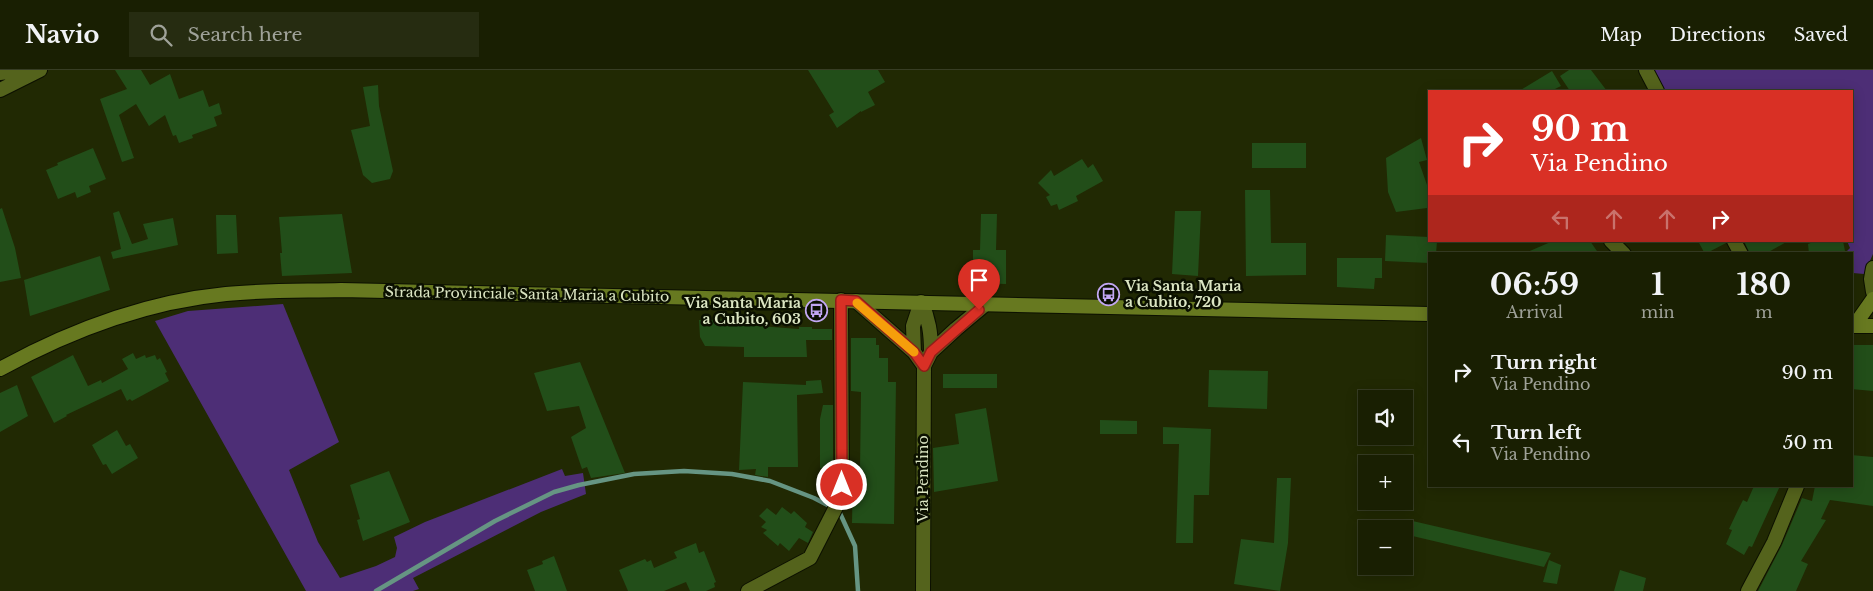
<!DOCTYPE html>
<meta charset="utf-8">
<style>
:root{--surface:#191f02;--page:#262c11;--text:#f1f3f6;--muted:#9fa299;--line:#373d24}
body{margin:0;font-family:"Libre Baskerville",serif;background:var(--page);color:var(--text);height:100vh;display:flex;flex-direction:column;font-size:19px;white-space:nowrap}
*{box-sizing:border-box;margin:0}
p{font-size:16px;color:var(--muted)}
.icon{flex:none;width:28px;height:28px;fill:none;stroke:currentColor;stroke-width:2;stroke-linecap:round;stroke-linejoin:round}
.map{position:relative;flex:1;overflow:hidden}
.drawer{position:absolute;left:1428px;top:182px;width:425px;height:235px;display:flex;flex-direction:column;background:var(--surface);border-radius:0px;box-shadow:0 2px 12px #0003,0 0 0 1px var(--line)}
.drawer>*{flex:none}
.guide{position:absolute;left:1428px;top:20px;width:425px;height:152px;border-radius:0px;box-shadow:0 2px 12px #0003,0 0 0 1px var(--line);background:#d93025;color:#fff;overflow:hidden}
.controls{position:absolute;left:1358px;top:320px;display:grid;gap:10px}
.controls a{display:grid;place-items:center;width:55px;height:55px;border-radius:0px;background:var(--surface);box-shadow:0 2px 12px #0003,0 0 0 1px var(--line);font-size:25px}
.pin{position:absolute;display:grid;place-items:center;width:42px;height:42px;color:#fff;margin:-51px -21px;border-radius:50% 50% 50% 0;rotate:-45deg;box-shadow:0 0 5px #0007}
.pin .icon{rotate:45deg}
.me{position:absolute;width:55px;margin:-28px;rotate:0deg;stroke-linejoin:round;filter:drop-shadow(0 0 4px #0008)}
.turn{display:flex;align-items:center;gap:18px;height:105px;padding:0 20px;font-size:22px}
.turn .icon{width:65px;height:65px;stroke-width:2.5}
.turn b{display:block;font-size:35px;line-height:42px}
.lanes{display:flex;align-items:center;height:48px;padding:0 20px;background:#0003;justify-content:center;gap:25px;direction:ltr}
.lanes .off{opacity:.35}
.eta{display:flex;justify-content:space-evenly;align-items:center;height:85px;text-align:center}
.eta b{font-size:30px;font-weight:700;line-height:35px}
ul{padding:0;list-style:none}
li{display:flex;align-items:center;gap:15px;height:70px;padding:0 20px}
li div{flex:1}
li b{display:block;font-size:19px}
li em{font-style:normal}
header{display:flex;align-items:center;gap:30px;box-sizing:border-box;height:70px;padding:0 25px;background:var(--surface);border-bottom:1px solid var(--line)}
header strong{font-size:24px}
nav{display:flex;gap:28px;margin-inline-start:auto;font-size:18px}
.search{width:350px;height:45px;background:var(--page);display:flex;align-items:center;gap:12px;box-sizing:border-box;padding:0 18px;border-radius:0px;color:var(--muted);font-size:19px}
.map>svg:first-child{display:block}
.green{fill:#4d2e76}
.lines{fill:none;stroke-linecap:round;stroke-linejoin:round}
.stream{stroke:#669583;stroke-width:4.5}
.building{fill:#224e19}
.minor-casing{stroke:#0c1000;stroke-width:16}
.secondary-casing{stroke:#0c1000;stroke-width:16}
.minor{stroke:#54631c;stroke-width:14}
.secondary{stroke:#677920;stroke-width:14}
.route-casing{stroke:#8d1f18;stroke-width:12}
.route{stroke:#d93025;stroke-width:9}
.slow{stroke:#f59e0b;stroke-width:9}
.labels{text-anchor:middle;stroke-width:5;stroke-linejoin:round;paint-order:stroke}
.poi-label{font-size:14px;font-weight:bold;fill:#dce6c3;stroke:#0b1000;text-anchor:start}
.street-label{font-size:14px;fill:#dce6c3;stroke:#0b1000}
</style>
<header>
<strong>Navio</strong>
<div class="search"><svg class="icon" aria-label="search" viewBox="0 0 24 24"><circle cx="10" cy="10" r="6"/><path d="M15 15l6 6"/></svg>Search here</div>
<nav><a>Map</a><a>Directions</a><a>Saved</a></nav>
</header>
<div class="map">
<svg width="1873" height="521" viewBox="0 0 1873 521">
<rect width="100%" height="100%" fill="#212903"/>
<path class="green" d="M1654 0H1873V184L1864 204 1853 203 1851 184 1846 182 1850 178 1847 171H1851V21H1663Z
M283 234 339 372 289 400 318 472 340 508 376 496 395 487 397 478 394 467 425 452 562 399 565 406 583 403 586 424 541 442 413 508 419 519 413 521H306L155 251 188 241Z"/>
<g class="lines">
<path class="stream" d="M376 521 495 451 554 422 579 415 634 404 684 401 732 404 770 411 814 428 839 441 855 476 858 521"/>
</g>
<path class="building" d="M115 0H141L150 15 170 4 179 29 203 20 209 37 219 33 222 44 214 47 217 56 192 65 193 68 179 73 176 65 173 66 165 45 149 56 136 34 119 45 134 88 122 92 100 29 127 19Z
M808 0H878L885 12 868 22 875 35 861 42V41L837 58 829 45 834 42Z
M1569 0H1591L1607 21H1570L1560 6Z
M1552 1 1561 16 1551 21H1519Z
M378 15 379 36 393 101 390 109 372 113 363 105 351 60 370 56 363 17Z
M1421 68 1427 90 1419 92 1427 115V138L1396 142 1388 122 1386 88Z
M1252 73H1306V98H1252Z
M93 78 106 109 89 116 91 122 77 128 75 122 58 129 46 100 58 95 57 93Z
M1082 89 1088 98 1093 94 1103 111 1076 126 1078 131 1059 140 1057 134 1051 136 1046 127 1050 125 1038 113 1051 100 1054 106Z
M1245 120H1270L1271 173H1306V205L1246 206Z
M2 138 15 178 21 208 0 212V139Z
M119 141 132 174 148 169 143 154 173 148 178 175 113 189 111 182 121 179 113 143Z
M1175 141H1201L1198 206 1172 204Z
M342 144 352 203 282 206 280 183H282L279 147Z
M981 144H997L996 180H1006V214L973 213V180H980Z
M216 145H236L238 183 217 184Z
M1386 165 1429 167V171H1437L1436 184H1429V193L1385 191Z
M1553 171H1590L1599 184H1523Z
M1698 171H1725L1726 173 1705 184Z
M1744 171H1788L1765 184H1750Z
M1816 171H1843L1845 181 1838 184H1809L1808 174Z
M100 186 110 220 30 246 24 210Z
M1337 188H1382V208H1375L1374 219 1337 217Z
M745 249V255L799 259V257H812V259H832V270H806L807 287H744V277L705 276 700 267 699 250Z
M851 268H876V275H879V288H888V312H896L894 454 852 453 853 400H860L861 322 851 321Z
M1851 275H1873V321L1851 319Z
M133 283 136 289 145 285 146 288 155 285 157 290 160 288 167 302 165 303 169 311 132 331 130 329 127 331 121 319 66 345 67 346 54 353 31 307 73 285 88 316 101 310 102 313 128 299 122 289Z
M580 292 625 403 591 408 587 397 582 399 571 367 586 358 579 336 547 341 534 303Z
M1209 300 1268 301 1267 339 1208 337Z
M943 304H997V318H943Z
M821 310 823 323 797 325 798 397H768V407L755 405 756 399 739 400 743 312 806 315V311Z
M17 315 28 346 0 362V323Z
M823 335H833V399L820 398V349Z
M986 338 998 411 934 422 933 378 959 374 955 344Z
M1100 350 1137 351V364H1100Z
M1163 357 1211 359 1209 425H1194L1193 473H1176L1179 374H1163Z
M117 360 126 376 130 374 138 388 112 404 106 394 103 395 92 375Z
M1851 385 1873 387V436L1830 430 1821 449 1826 450 1801 491 1808 494 1796 521H1758L1782 475 1802 428 1812 431 1815 416H1851Z
M389 401 410 452 363 471 357 450 360 449 350 415Z
M1277 408H1291L1288 473 1280 521 1234 514 1241 469 1274 473Z
M1754 416H1780L1752 477 1749 476 1744 485 1726 474 1732 460 1729 459 1738 440 1743 430 1747 432Z
M782 437 791 444 794 441 807 453 805 457 813 462 808 473 799 468 789 481 780 473 778 476 763 463 767 460 761 457 766 452 759 446 767 438 776 445Z
M1404 449 1551 483 1544 497 1404 464Z
M696 473 699 483 704 481 716 512 714 513 715 517 706 521H690L686 512 664 521H628L619 500 645 489 647 492 651 490 654 498 677 488 674 482Z
M554 486 567 521H535L527 500 543 494 542 491Z
M1549 490 1561 495 1557 514 1543 512Z
M1620 500 1646 508 1643 521H1614Z"/>
<g class="lines">
<defs>
<path id="minor" d="M1646 0 1657 21
M0 3 21 0
M0 20 40 0
M1611 171 1624 184
M1734 171 1741 184
M1873 198 1871 209 1873 222
M856 231 914 282 924 296
M921 232C929 249 931 263 931 282
M914 282 913 256 921 232
M748 521 810 488 836 437 842 415 841 230
M923 521 924 296 931 282 956 259 987 233
M1748 521 1774 472 1797 416"/>
<path id="secondary" d="M1851 256H1873
M1854 256 1873 229
M0 299C71 260 145 232 226 224 264 220 303 221 341 220L1429 244"/>
</defs>
<use href="#minor" class="minor-casing"/>
<use href="#secondary" class="secondary-casing"/>
<use href="#minor" class="minor"/>
<use href="#secondary" class="secondary"/>
</g>
<g class="lines">
<defs>
<path id="route" d="M842 415 841 230 856 231 914 282 924 296 931 282 979 240"/>
</defs>
<use href="#route" class="route-casing"/>
<use href="#route" class="route"/>
<path class="slow" d="M857 233 914 282"/>
</g>
<defs>
<symbol id="bus-ring" viewBox="-11 -11 22 22"><circle r="9.5" fill="#0b1000" stroke="#c2a7f2" stroke-width="1.5"/><path d="M-5-6H5V4H4V6H2V4H-2V6H-4V4H-5ZM-3.5-4V0h7V-4ZM-3.5 1.2v1.5H-2V1.2ZM2 1.2v1.5H3.5V1.2Z" fill="#c2a7f2"/></symbol>
</defs>
<g fill-rule="evenodd">
<use href="#bus-ring" x="1096" y="212" width="25" height="25"/>
<use href="#bus-ring" x="804" y="228" width="25" height="25"/>
</g>
<g class="labels">
<g class="poi-label">
<text x="1125" y="221">Via Santa Maria<tspan x="1125" dy="16">a Cubito, 720</tspan></text>
<text x="801" y="238" text-anchor="end">Via Santa Maria<tspan x="801" dy="16">a Cubito, 603</tspan></text>
</g>
<g class="street-label">
<text transform="translate(527 224) rotate(1)" y="5">Strada Provinciale Santa Maria a Cubito</text>
<text transform="translate(923 409) rotate(-90)" y="5">Via Pendino</text>
</g>
</g>
</svg>
<div class="controls">
<a><svg class="icon" aria-label="sound" viewBox="0 0 24 24"><path d="M4 9h4l5-4v14l-5-4H4zM17 9q2 3 0 6"/></svg></a>
<a>+</a>
<a>−</a>
</div>
<div class="pin" style="left:979px;top:240px;background:#d93025"><svg class="icon" aria-label="arrive" viewBox="0 0 24 24"><path d="M6 21V4h12l-3 4 3 4H6"/></svg></div>
<svg class="me" style="left:842px;top:415px" viewBox="-20 -20 40 40"><circle r="17" fill="#d93025" stroke="#fff" stroke-width="3"/><path d="M0-11L8 9 0 5-8 9z" fill="#fff"/></svg>
<div class="guide">
<div class="turn"><svg class="icon" aria-label="right" viewBox="0 0 24 24"><path d="M7 20v-9h11M14 6l5 5-5 5"/></svg><div><b>90 m</b>Via Pendino</div></div>
<div class="lanes"><svg class="icon off" aria-label="left" viewBox="0 0 24 24"><path d="M17 20v-9H6M10 6l-5 5 5 5"/></svg><svg class="icon off" aria-label="ahead" viewBox="0 0 24 24"><path d="M12 20V5M6 11l6-6 6 6"/></svg><svg class="icon off" aria-label="ahead" viewBox="0 0 24 24"><path d="M12 20V5M6 11l6-6 6 6"/></svg><svg class="icon" aria-label="right" viewBox="0 0 24 24"><path d="M7 20v-9h11M14 6l5 5-5 5"/></svg></div>
</div>
<section class="drawer">
<div class="eta">
<div><b>06:59</b><p>Arrival</p></div>
<div><b>1</b><p>min</p></div>
<div><b>180</b><p>m</p></div>
</div>
<ul>
<li><svg class="icon" aria-label="right" viewBox="0 0 24 24"><path d="M7 20v-9h11M14 6l5 5-5 5"/></svg><div><b>Turn right</b><p>Via Pendino</p></div><em>90 m</em></li>
<li><svg class="icon" aria-label="left" viewBox="0 0 24 24"><path d="M17 20v-9H6M10 6l-5 5 5 5"/></svg><div><b>Turn left</b><p>Via Pendino</p></div><em>50 m</em></li>
</ul>
</section>
</div>
